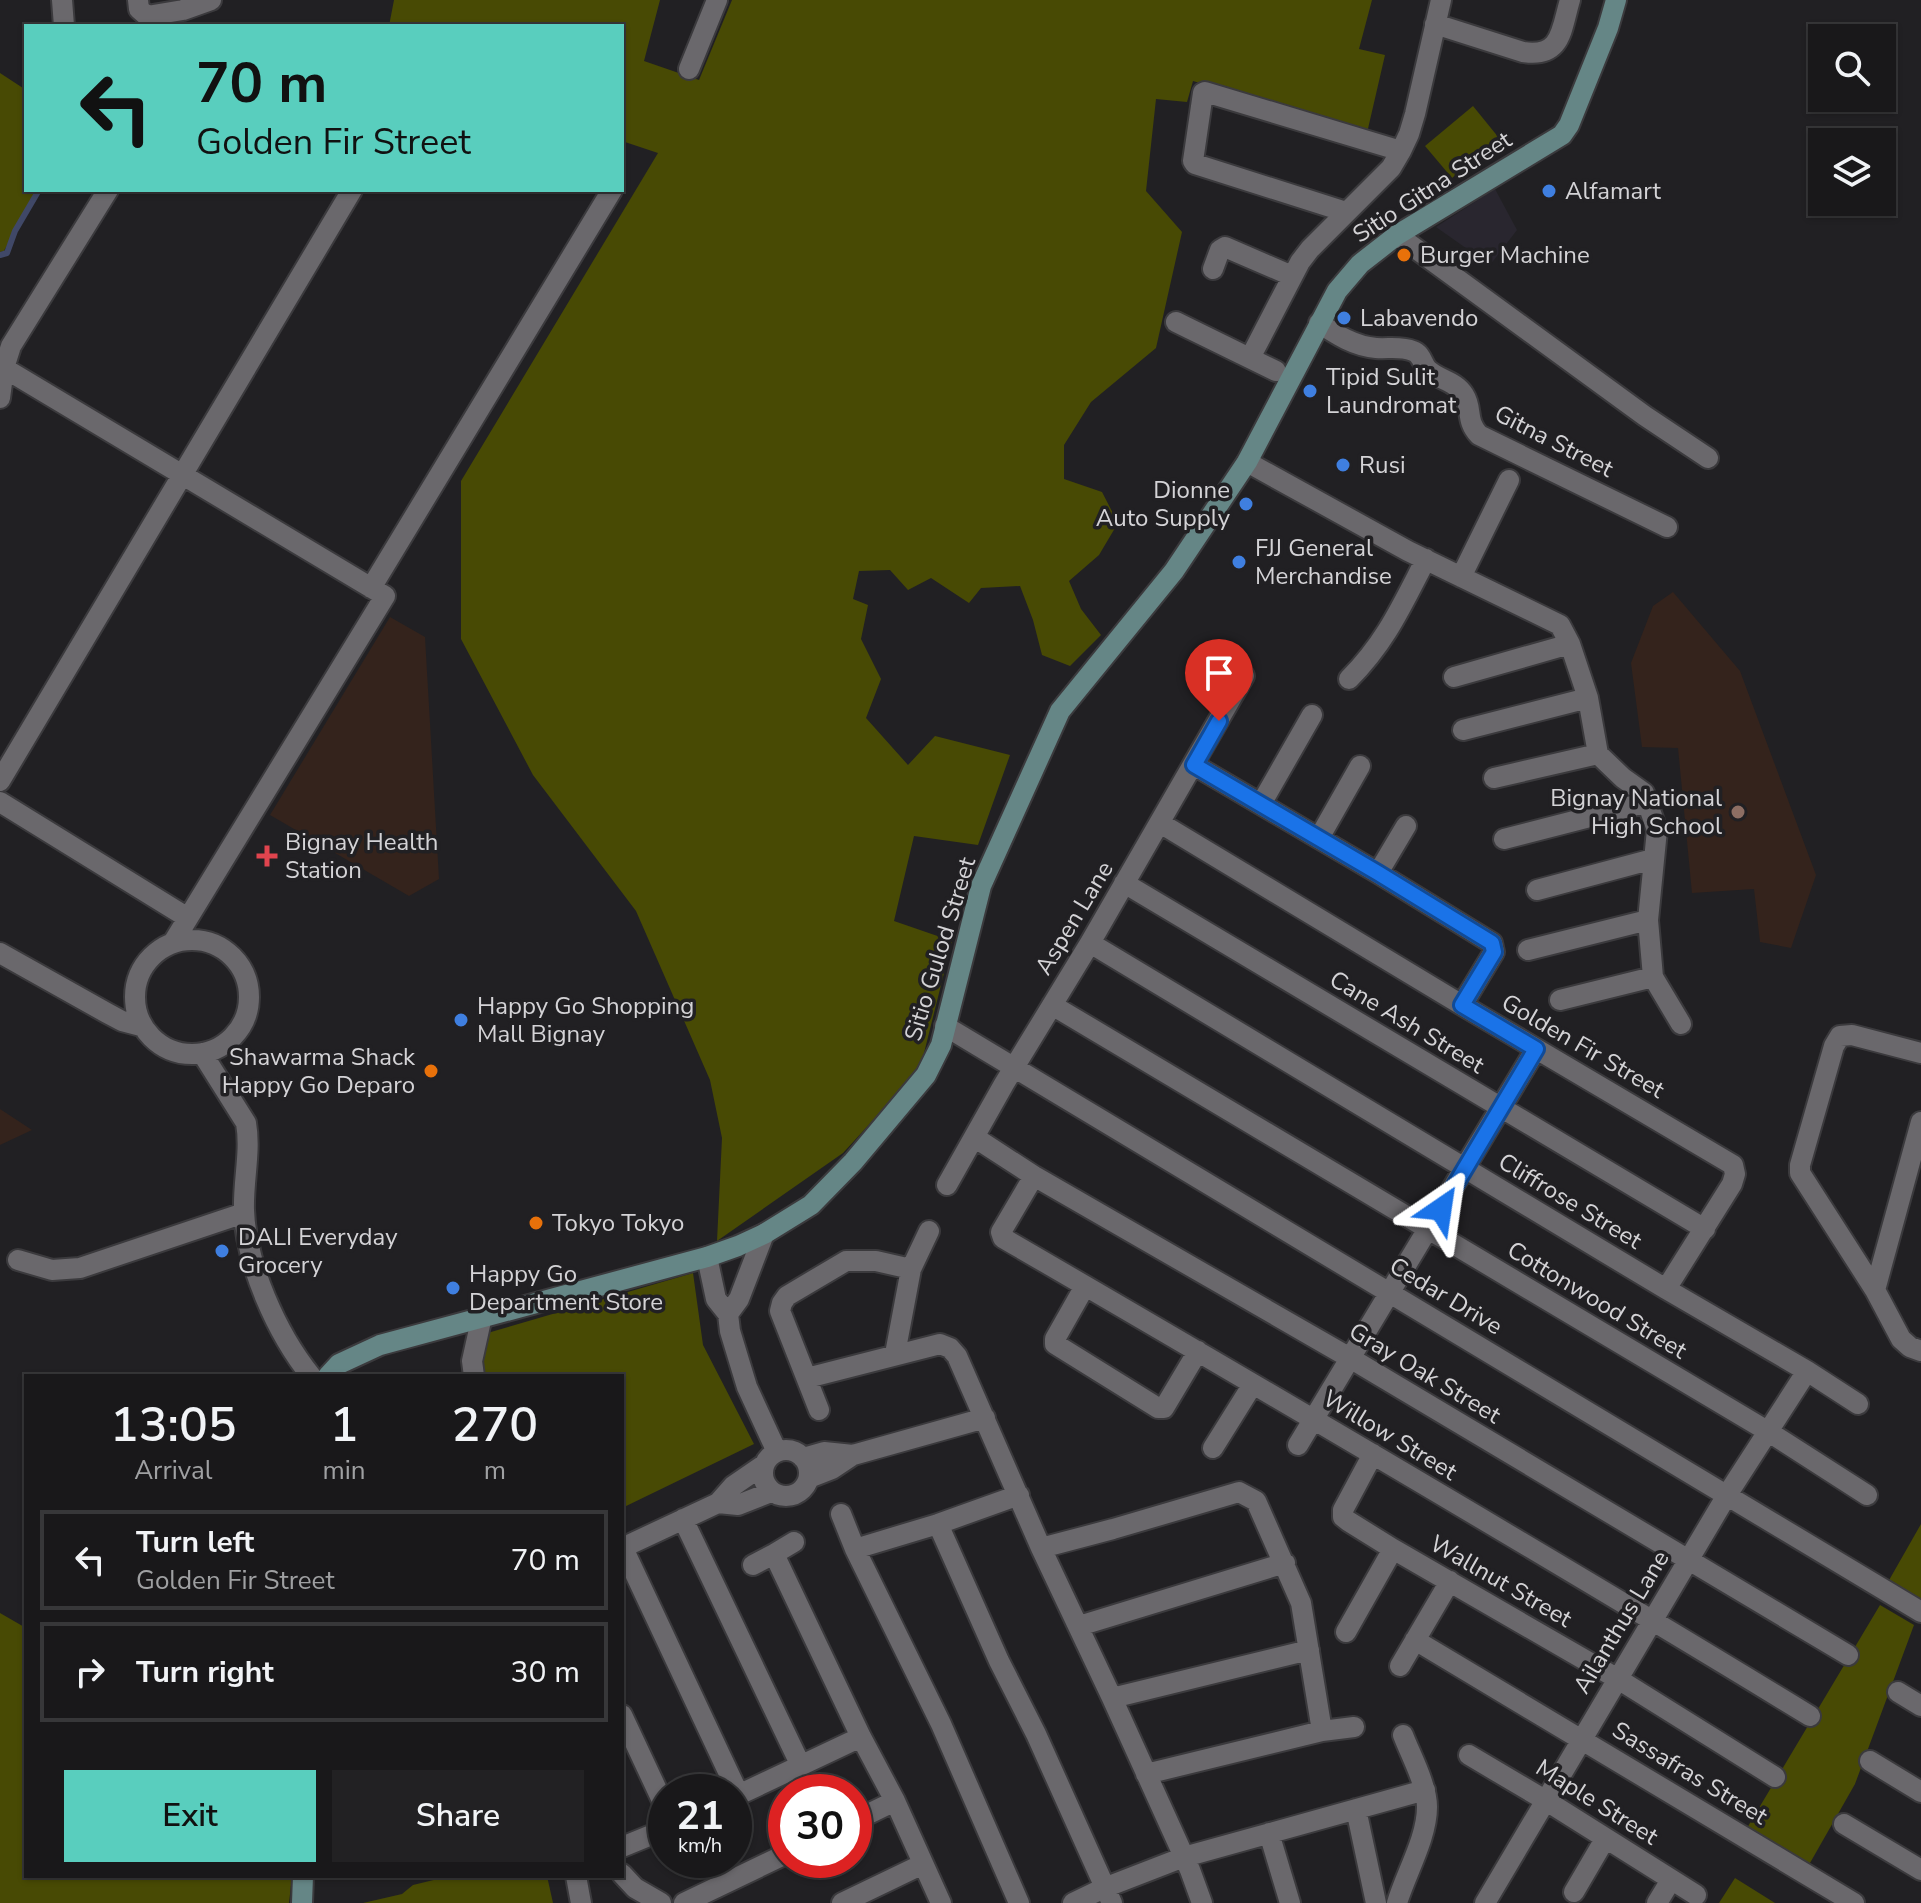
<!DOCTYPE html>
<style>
:root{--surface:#19181a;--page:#222123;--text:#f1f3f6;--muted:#9fa0a2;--line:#373739;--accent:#59cebe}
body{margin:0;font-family:"Nunito Sans",sans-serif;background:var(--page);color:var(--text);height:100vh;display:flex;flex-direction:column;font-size:30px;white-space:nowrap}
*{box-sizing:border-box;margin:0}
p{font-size:26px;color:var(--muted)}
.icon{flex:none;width:44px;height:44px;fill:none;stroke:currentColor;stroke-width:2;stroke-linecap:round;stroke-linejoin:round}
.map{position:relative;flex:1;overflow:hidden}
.side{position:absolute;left:24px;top:1374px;width:600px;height:504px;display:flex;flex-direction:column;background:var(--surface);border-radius:0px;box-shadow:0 2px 6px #0004,0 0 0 2px var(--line)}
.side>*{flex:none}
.banner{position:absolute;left:24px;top:24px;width:600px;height:168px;border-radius:0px;box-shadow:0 2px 6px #0004,0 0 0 2px var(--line);background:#59cebe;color:#111;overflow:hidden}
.buttons{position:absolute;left:1808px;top:24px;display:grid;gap:16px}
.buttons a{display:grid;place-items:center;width:88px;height:88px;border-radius:0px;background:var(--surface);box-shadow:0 2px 6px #0004,0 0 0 2px var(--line);font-size:40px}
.speed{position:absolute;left:648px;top:1774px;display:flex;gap:16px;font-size:40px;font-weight:700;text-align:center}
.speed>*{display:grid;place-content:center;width:104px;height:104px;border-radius:50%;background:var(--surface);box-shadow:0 2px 6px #0004,0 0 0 2px var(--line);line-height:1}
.speed small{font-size:20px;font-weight:400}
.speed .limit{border:12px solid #d22;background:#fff;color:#111}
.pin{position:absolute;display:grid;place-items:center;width:68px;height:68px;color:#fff;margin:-82px -34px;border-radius:50% 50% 50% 0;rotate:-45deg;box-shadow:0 0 8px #0007}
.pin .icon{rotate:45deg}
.me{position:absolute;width:88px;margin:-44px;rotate:32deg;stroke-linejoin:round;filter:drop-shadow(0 0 6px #0008)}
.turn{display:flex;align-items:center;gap:28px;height:168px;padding:0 40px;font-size:36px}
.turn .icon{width:104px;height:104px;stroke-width:2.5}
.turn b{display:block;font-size:56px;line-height:68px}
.eta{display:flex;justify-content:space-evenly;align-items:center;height:136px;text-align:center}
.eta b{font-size:48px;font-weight:600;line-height:56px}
.primary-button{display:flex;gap:16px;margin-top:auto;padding:16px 40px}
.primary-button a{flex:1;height:92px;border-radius:0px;background:var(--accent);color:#111;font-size:32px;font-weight:600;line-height:92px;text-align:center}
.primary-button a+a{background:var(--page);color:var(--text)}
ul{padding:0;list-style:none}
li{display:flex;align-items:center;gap:24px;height:100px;margin:0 16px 12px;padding:0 24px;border:4px solid var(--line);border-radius:0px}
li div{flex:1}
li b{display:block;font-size:30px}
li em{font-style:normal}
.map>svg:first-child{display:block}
.built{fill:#29262f}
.education{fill:#34231c}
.green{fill:#484a04}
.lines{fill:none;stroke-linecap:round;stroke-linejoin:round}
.stream{stroke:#404867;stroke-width:6}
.minor-casing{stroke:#3b3a3d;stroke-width:24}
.secondary-casing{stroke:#3b3a3d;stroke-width:24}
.minor{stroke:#6a686c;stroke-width:20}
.secondary{stroke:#658686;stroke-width:20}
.route-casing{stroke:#114b97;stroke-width:20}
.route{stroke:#1a73e8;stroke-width:14}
.shop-dot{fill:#3f7fe0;stroke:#212023;stroke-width:3}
.food-dot{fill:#e8710a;stroke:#212023;stroke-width:3}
.education-dot{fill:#8d6e63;stroke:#212023;stroke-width:3}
.health-dot{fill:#e0444e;stroke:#212023;stroke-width:3}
.labels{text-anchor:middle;stroke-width:7;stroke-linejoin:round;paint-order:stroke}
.street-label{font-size:24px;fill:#d4d3d6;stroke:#212023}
.poi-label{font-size:24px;fill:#d4d3d6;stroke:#212023;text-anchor:start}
</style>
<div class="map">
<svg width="1921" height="1903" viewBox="0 0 1921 1903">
<rect width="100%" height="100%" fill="#212023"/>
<path class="built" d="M1495 189 1517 230 1490 265 1436 227Z"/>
<path class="education" d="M1673 592 1740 671 1816 875 1791 948 1760 942 1754 889 1692 893 1678 748 1642 747 1631 663 1653 606Z
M390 617 425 637 439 879 409 896 270 815Z
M0 1109 32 1130 0 1145Z"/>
<path class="green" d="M394 0H660L644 61 699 80 732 0H1372L1359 49 1385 55 1367 133 1193 81 1187 102 1156 99 1146 191 1182 232 1156 348 1091 402 1064 445V479L1102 492 1118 523 1099 555 1069 581 1081 609 1101 635 1070 666 1042 655 1033 620 1020 586 981 588 969 603 931 578 908 590 890 570 859 571 853 599 868 605 861 639 881 679 866 718 908 765 935 736 1010 755 978 845 914 836 894 921 952 941 920 1069 843 1153 717 1241 722 1138 710 1080 636 911 533 775 461 639V481L658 153 622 141V26H389Z
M0 73 26 90V190H36L4 251 0 252Z
M1473 106 1499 138 1452 178 1425 146Z
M693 1273 703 1345 754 1444 622 1508V1376H483L481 1368 484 1334Z
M1921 1524V1601L1888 1582Z
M1880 1605 1914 1625 1855 1784 1806 1870 1744 1833Z
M0 1613 26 1628V1876H292L289 1903H0Z
M450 1876H547L553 1903H363L402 1894 413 1885Z
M1735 1878 1775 1903H1719Z"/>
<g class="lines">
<path class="stream" d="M0 255 7 253 15 231 39 190"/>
<defs>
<path id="minor" d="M62 0 64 26
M138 0 139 9 147 16 183 10 211 0
M1435 24 1523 52C1562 58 1561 30 1570 0
M689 69 717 0
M1346 212 1195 164 1193 161 1203 93 1205 92 1401 151
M1397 235 1645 416 1708 458
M1213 269 1220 250 1225 247 1292 276
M1176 322 1276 371
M1319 323C1337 335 1354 346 1376 348 1388 349 1401 346 1413 351 1422 354 1422 364 1428 370 1439 380 1456 381 1464 395 1473 409 1465 420 1479 435L1667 527
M1250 358 1300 262 1310 249 1391 168 1401 151 1409 134 1415 114 1441 0
M4 368 385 596 174 941
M0 398 4 368 11 346 108 190
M1247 462 1408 551 1560 625 1570 644 1588 698 1598 754 1623 778 1644 793 1657 830 1648 920 1653 977 1681 1024
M1461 577 1509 480
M371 588 612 190
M1454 677 1570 644
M1349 679C1386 642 1402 605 1426 559
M1463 730 1588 698
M1194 765 1378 873 1492 943 1494 952 1462 1005
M1494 778 1598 754
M0 781 352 190
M0 802 188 918
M1261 804 1312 715
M1160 823 1462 1005 1733 1165 1735 1174 1732 1184 1666 1289
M1319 838 1360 766
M1504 839 1648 802
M1378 873 1406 826
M1124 883 1705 1229
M1537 890 1653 859
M135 997a57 57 0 1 1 114 0a57 57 0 1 1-114 0Z
M1090 943 1666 1289 1807 1371 1858 1404
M1528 950 1648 920
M0 953 107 1013 122 1021 141 1026
M1560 1000 1653 977
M1052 1005 1769 1432 1867 1495
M945 1026 1921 1612
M202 1053 246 1123C251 1151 243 1181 244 1210 246 1265 277 1334 311 1376
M1921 1053 1852 1035 1840 1036 1834 1046 1800 1165V1173L1875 1290 1901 1339 1910 1347 1921 1351
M974 1137 1034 1176 1350 1358 1848 1655
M1034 1176 1001 1232 1003 1238C1273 1395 1543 1553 1810 1716
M947 1185 1004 1084 1090 943 1244 676
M707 1257 716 1299 728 1314 730 1331 747 1387 777 1452
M18 1260 52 1270 80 1268 244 1213
M1085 1286 1055 1339V1344L1158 1408H1164L1198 1351
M1875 1290 1921 1122
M728 1314 739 1299 764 1234
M895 1354 911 1269 929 1231
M474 1376 472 1361 482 1316
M807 1378 940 1344 950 1348 957 1356 1041 1548 1112 1698 1190 1870 1202 1903
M819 1410 780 1311 782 1303 787 1296 846 1261H876L911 1269
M1298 1445 1536 1049
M1213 1448 1253 1384
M763 1473a23 23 0 1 1 46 0a23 23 0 1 1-46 0Z
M1373 1454 1343 1510V1517L1348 1521 1393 1549 1618 1679 1775 1777
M853 1455 985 1418
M803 1458 824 1452 853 1455 832 1469 809 1478
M765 1464 733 1486 718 1503 738 1505 771 1492
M1019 1495 938 1524 855 1549 941 1724 1019 1903
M841 1514 855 1549
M683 1519 801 1766
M938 1524 999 1661 1036 1734 1112 1903
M622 1548 718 1503
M623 1548 739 1795
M1041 1548 1113 1529 1239 1492 1256 1501 1301 1603 1322 1731
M774 1554 794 1542
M753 1565 774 1554 861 1737 895 1801 941 1903
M1079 1626 1285 1563
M1346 1632 1393 1549
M1415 1640 1854 1903
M1400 1666 1450 1581
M1898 1692 1921 1706
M1112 1698 1309 1650
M622 1715 666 1809
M1469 1755 1545 1800 1696 1895
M1870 1761 1921 1792
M1146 1774 1322 1731 1354 1727
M734 1797 861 1737
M1356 1809 1376 1903
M854 1821 895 1801
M1844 1824 1921 1870
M1269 1833 1290 1903
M622 1847 666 1829
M622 1874 635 1888 661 1903
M576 1876 581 1903
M1574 1892 1605 1839
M684 1903 786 1854
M842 1903 923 1864
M1073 1903 1104 1888 1184 1857 1425 1790
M1397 1903C1406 1873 1427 1838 1427 1807 1427 1785 1411 1756 1403 1735
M1485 1903 1727 1495 1807 1371
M1657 1903 1671 1880"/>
<path id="secondary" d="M328 1376 339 1364 380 1345 707 1257 738 1246 764 1234 811 1205 853 1162 926 1075 941 1045 981 886 1060 711 1174 571 1247 462 1337 291 1360 264 1397 235 1562 135 1569 125 1608 28 1616 0
M302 1903 303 1876"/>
</defs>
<use href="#minor" class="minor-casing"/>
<use href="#secondary" class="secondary-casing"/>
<use href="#minor" class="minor"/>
<use href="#secondary" class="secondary"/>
</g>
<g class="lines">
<defs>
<path id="route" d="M1219 721 1194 765 1378 873 1492 943 1494 952 1462 1005 1536 1049 1441 1209"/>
</defs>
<use href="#route" class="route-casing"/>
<use href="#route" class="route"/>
</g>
<g class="shop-dot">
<circle cx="1549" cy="191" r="8"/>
<circle cx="1344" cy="318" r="8"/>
<circle cx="1310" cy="391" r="8"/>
<circle cx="1343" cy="465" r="8"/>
<circle cx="1246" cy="504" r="8"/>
<circle cx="1239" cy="562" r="8"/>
<circle cx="461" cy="1020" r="8"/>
<circle cx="222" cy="1251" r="8"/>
<circle cx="453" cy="1288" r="8"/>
</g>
<g class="food-dot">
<circle cx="1404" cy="255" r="8"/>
<circle cx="431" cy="1071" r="8"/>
<circle cx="536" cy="1223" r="8"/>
</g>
<circle class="education-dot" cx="1738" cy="812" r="8"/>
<path class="health-dot" d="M263 844h8v8h8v8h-8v8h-8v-8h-8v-8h8z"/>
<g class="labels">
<g class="street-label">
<text transform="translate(1432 187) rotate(-33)" y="8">Sitio Gitna Street</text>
<text transform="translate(1554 441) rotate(27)" y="8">Gitna Street</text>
<text transform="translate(1074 918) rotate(-59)" y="8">Aspen Lane</text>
<text transform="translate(940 949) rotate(-73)" y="8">Sitio Gulod Street</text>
<text transform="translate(1407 1022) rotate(31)" y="8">Cane Ash Street</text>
<text transform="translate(1583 1046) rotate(30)" y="8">Golden Fir Street</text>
<text transform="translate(1570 1201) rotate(31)" y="8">Cliffrose Street</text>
<text transform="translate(1446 1296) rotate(31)" y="8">Cedar Drive</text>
<text transform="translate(1597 1300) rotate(31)" y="8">Cottonwood Street</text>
<text transform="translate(1425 1373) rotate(31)" y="8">Gray Oak Street</text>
<text transform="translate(1390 1435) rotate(31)" y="8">Willow Street</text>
<text transform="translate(1501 1581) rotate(30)" y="8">Wallnut Street</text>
<text transform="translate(1621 1622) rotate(-59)" y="8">Ailanthus Lane</text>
<text transform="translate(1690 1773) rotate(31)" y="8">Sassafras Street</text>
<text transform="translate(1597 1802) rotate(32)" y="8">Maple Street</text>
</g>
<g class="poi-label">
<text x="1565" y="199">Alfamart</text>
<text x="1420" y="263">Burger Machine</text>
<text x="1360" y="326">Labavendo</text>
<text x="1326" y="385">Tipid Sulit<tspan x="1326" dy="28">Laundromat</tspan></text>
<text x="1359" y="473">Rusi</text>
<text x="1230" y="498" text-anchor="end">Dionne<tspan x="1230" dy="28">Auto Supply</tspan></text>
<text x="1255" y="556">FJJ General<tspan x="1255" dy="28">Merchandise</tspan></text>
<text x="1722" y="806" text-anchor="end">Bignay National<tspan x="1722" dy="28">High School</tspan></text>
<text x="285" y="850">Bignay Health<tspan x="285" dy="28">Station</tspan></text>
<text x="477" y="1014">Happy Go Shopping<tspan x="477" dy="28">Mall Bignay</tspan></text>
<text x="415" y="1065" text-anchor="end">Shawarma Shack<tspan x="415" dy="28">Happy Go Deparo</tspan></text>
<text x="552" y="1231">Tokyo Tokyo</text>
<text x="238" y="1245">DALI Everyday<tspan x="238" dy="28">Grocery</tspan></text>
<text x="469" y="1282">Happy Go<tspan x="469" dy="28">Department Store</tspan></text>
</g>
</g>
</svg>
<div class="buttons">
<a><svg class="icon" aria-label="search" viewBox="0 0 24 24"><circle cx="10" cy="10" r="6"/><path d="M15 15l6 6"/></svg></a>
<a><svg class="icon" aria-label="layers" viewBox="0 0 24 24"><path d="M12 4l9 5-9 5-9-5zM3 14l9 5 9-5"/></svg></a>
</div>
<div class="speed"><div>21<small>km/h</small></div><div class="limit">30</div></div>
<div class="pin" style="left:1219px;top:721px;background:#d93025"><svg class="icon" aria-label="arrive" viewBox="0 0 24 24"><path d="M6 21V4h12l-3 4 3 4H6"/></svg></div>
<svg class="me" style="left:1441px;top:1209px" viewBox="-20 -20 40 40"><path d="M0-17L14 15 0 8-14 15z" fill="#1a73e8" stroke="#fff" stroke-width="4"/></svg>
<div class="banner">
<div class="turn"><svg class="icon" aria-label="left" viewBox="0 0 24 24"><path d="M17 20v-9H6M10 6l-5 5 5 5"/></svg><div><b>70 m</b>Golden Fir Street</div></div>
</div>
<section class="side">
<div class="eta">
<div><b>13:05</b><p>Arrival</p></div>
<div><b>1</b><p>min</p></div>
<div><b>270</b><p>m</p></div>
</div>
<ul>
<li><svg class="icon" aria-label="left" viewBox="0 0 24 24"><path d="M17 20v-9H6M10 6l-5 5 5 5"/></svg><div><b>Turn left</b><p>Golden Fir Street</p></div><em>70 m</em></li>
<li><svg class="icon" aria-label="right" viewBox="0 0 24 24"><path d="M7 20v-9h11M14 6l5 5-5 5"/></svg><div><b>Turn right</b></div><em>30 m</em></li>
</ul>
<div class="primary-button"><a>Exit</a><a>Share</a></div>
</section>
</div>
